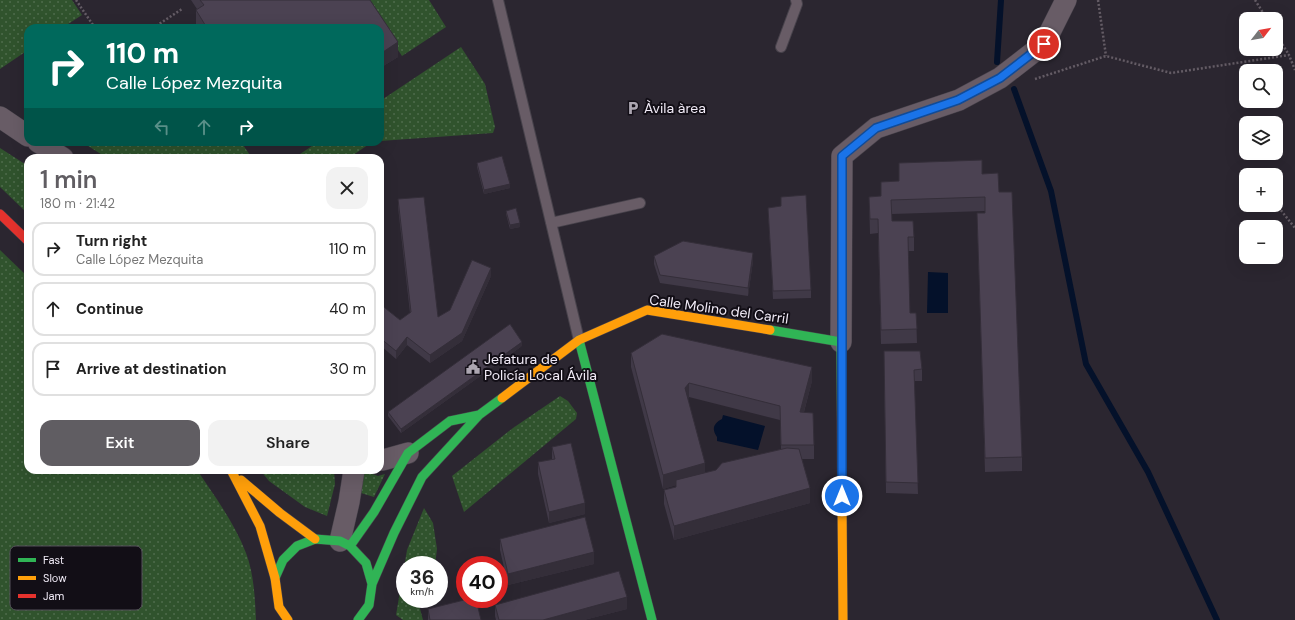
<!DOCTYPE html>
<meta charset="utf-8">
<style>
:root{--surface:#fff;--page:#f2f2f2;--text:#222;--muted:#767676;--line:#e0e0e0;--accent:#605d62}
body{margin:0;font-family:"DM Sans",sans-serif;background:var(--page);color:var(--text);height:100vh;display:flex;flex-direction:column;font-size:15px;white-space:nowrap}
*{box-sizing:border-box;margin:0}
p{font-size:13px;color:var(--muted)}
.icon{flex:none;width:22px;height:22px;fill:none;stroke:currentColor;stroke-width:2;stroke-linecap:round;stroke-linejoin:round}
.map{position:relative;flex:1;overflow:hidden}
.side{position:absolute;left:24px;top:154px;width:360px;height:320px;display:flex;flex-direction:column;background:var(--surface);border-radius:12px;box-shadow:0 4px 16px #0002}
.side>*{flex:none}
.hud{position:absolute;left:24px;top:24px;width:360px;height:122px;border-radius:12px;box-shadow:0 4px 16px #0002;background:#00695c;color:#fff;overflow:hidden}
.needle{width:26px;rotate:59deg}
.controls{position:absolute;left:1239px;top:12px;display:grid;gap:8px}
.controls a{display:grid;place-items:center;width:44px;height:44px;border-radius:8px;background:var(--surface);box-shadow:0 4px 16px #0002;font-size:20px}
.speed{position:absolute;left:396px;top:556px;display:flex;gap:8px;font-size:20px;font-weight:700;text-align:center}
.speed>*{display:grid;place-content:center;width:52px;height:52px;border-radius:50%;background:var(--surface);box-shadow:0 4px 16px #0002;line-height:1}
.speed small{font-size:10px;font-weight:400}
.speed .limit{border:6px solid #d22;background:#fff;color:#111}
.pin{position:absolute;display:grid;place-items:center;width:34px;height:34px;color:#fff;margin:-17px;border:2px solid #fff;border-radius:50%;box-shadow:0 1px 4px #0007}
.me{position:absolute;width:44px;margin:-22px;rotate:0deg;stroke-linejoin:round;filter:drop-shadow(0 0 3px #0008)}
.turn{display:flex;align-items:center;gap:14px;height:84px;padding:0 16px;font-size:18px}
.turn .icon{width:52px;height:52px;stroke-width:2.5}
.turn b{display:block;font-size:28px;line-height:34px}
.lanes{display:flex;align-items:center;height:38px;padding:0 16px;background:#0003;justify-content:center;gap:20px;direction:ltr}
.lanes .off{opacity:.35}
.round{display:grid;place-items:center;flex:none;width:42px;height:42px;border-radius:12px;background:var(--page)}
.overview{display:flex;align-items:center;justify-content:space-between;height:68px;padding:0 16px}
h1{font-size:24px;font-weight:600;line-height:30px;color:var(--accent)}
.primary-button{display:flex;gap:8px;margin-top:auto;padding:8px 16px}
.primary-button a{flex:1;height:46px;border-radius:12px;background:var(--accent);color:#fff;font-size:16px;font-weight:600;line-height:46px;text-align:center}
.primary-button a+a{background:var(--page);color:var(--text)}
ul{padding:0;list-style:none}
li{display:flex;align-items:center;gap:12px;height:54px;margin:0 8px 6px;padding:0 8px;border:2px solid var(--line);border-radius:12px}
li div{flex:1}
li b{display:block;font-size:15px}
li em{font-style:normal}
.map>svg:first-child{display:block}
.grass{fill:url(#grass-dots)}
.water{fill:#04112a}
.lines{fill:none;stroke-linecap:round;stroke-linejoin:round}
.stream{stroke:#04112a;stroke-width:6}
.lane-casing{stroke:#47424b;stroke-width:12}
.street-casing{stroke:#47424b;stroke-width:22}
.fast-casing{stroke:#47424b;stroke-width:10}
.slow-casing{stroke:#47424b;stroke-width:10}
.jam-casing{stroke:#47424b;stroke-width:10}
.path{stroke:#645c65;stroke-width:2.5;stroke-dasharray:2 2;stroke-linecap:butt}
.lane{stroke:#685c66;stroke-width:10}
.street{stroke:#685c66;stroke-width:21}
.fast{stroke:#30b455;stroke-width:9}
.slow{stroke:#ff9f0a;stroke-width:9}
.jam{stroke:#e5322d;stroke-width:9}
.wall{fill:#403947;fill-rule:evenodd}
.shaded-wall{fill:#342e39}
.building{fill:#4b4252;stroke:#342e39}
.route-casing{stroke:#114b97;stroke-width:10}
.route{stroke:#1a73e8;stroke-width:7}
.labels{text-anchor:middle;stroke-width:4;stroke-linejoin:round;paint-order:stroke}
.poi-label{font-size:14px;fill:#f1ebf7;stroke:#120e16;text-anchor:start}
.street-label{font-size:14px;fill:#f1ebf7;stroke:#120e16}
.key{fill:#120e16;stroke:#55505a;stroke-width:1}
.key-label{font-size:11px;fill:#f1ebf7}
</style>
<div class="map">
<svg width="1295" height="620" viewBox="0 0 1295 620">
<defs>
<pattern id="grass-dots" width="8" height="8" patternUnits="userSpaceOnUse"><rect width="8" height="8" fill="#30532d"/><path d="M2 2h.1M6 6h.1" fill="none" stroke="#4e6c4c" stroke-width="1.8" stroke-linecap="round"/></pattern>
</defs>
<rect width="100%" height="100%" fill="#2b2630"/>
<path class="grass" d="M0 0H72L82 15 62 28H28V50L0 69Z
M365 0H429L446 27 402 56Z
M461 47 485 84 495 127 493 133 380 141V101Z
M82 142H241L252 158H107Z
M318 142H372L349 158H294Z
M0 148 28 166V214L0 187Z
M0 250 28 277V470H197C214 495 235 524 246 553 254 574 255 598 256 620H0Z
M560 396 568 401 577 413 576 419 464 512 452 476 513 428Z
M260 470H334L335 484 327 516 305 507 269 481Z
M362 470 378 476 385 474 374 497 361 493Z
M424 508 433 523 437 549 435 565H405V599H424L419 605 423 620H403L396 615 407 550Z"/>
<path class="water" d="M928 272 948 273V313H927Z
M723 415 765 426 758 450 717 441V437C711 429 714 423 722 419Z"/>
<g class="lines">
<path class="stream" d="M997 62 1001 0
M1014 89 1051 191 1086 364 1148 472 1217 620"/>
<defs>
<path id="lane" d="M498 0 579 340
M781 47 797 4 796 0
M551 223 640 203"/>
<path id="street" d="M0 117 28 136
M38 142 63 158
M841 342 842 156 876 128 959 100 1000 78 1044 44 1066 0
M380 460H383L408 453
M340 541 349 502 354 470"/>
<path id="fast" d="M770 330 841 342 842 503
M579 340 652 620
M350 546 374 512 408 453 450 421 479 415
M275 578 283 560 297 546 315 539 340 541 350 546 366 563 372 584 369 605 358 620
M372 584 394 533 422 477 479 415 502 398"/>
<path id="slow" d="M502 398 579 340 647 310 770 330
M231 470 260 526 275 578 279 607 288 620
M241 480 280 513 315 539
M842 503 843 620"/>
<path id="jam" d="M0 214 28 241"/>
</defs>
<use href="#lane" class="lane-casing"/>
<use href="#street" class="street-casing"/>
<use href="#fast" class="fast-casing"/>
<use href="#slow" class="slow-casing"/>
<use href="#jam" class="jam-casing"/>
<path class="path" d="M76 0 95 28
M1098 0 1106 56
M1255 0 1267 19
M153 28 182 9
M1276 34 1289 55
M1035 79 1106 56 1171 73 1289 55 1295 70
M1276 204 1295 228"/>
<use href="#lane" class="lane"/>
<use href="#street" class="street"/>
<use href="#fast" class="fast"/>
<use href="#slow" class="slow"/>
<use href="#jam" class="jam"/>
</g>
<path class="wall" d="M191 0H370L398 57 380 68V28H198L196 24V10L197 9Z
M477 163 510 188 484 194 477 167Z
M899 163 982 174 999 192 1022 457V471L985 472 977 213H985V211L892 214V221L914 237V251H908L910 313H916L917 343 881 344 878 233 870 234 869 197 881 196V182L899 181Z
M398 199 438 317 450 310 491 276 462 341 430 363 407 345 396 359 380 345V304L400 320 410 313 398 207Z
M781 206 811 290V298L773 299 768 208Z
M506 211 520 227 510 229 506 214Z
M654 256 753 261 748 296 660 283 654 264Z
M522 346 401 433 388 416V412Z
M631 353 812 381 804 412 814 445V459H802L810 503 674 540 664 504V490L676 487V485L663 489 631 367ZM689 397 780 420 781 449 716 470 705 473 688 399Z
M884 362 922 369V381H914L918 494 886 493Z
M552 447 585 514 549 523 538 474V462L552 460Z
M500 539 594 564 508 585 500 550Z
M495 605 627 609 584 620H496L495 616Z
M428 609 481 620H428Z"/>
<path class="shaded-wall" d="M398 42V57L380 68V54Z
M510 184V188L484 194V190Z
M520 223V227L510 229V225Z
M753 253V261L748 296V288Z
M491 268V276L462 341 430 363V355Z
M407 337V345L396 359V351Z
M522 342V346L401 433V429Z
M812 367V381L800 426V412Z
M689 383V397L685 403V388Z
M705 463V477L663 489V475Z
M810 488V503L674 540V526Z
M585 503V514L549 523V512Z
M594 552V564L508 585V574Z
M627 597V609L584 620H543Z"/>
<path class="building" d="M200 0H370L398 42 380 54V28H207L196 10 204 5Z
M502 156 510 184 484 190 477 163Z
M982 160V174L998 173 999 192H1012L1022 457 985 458 977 213H985V197L891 200 892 221H913L914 237H908L910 313H916L917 329 881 330 878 219H870L869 197 881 196V182L899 181V163Z
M806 195 811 290 773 291 768 208 781 206V197Z
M424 197 438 317 450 310 472 260 491 268 462 333 430 355 407 337 396 351 380 338V304L400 320 411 312 398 199Z
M516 208 520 223 510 225 506 211Z
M683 241 753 253 748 288 660 275 654 256Z
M510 324 522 342 401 429 388 412Z
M662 334 812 367 800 412 813 413 814 445H781L780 406 689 383 685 388 705 463 663 475 631 353Z
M884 351H920L922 369 914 370 918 483 886 482Z
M571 443 585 503 549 512 538 462 555 459 552 447Z
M787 448 799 449 810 488 674 526 664 490 676 487V480L716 470 722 463Z
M585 517 594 552 508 574 500 539Z
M619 571 627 597 543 620H499L495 605Z
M468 599H476L481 620H430L428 609Z"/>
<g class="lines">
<defs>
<path id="route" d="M842 496V156L876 128 958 100 1000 78 1044 44"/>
</defs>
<use href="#route" class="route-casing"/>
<use href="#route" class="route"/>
</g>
<defs>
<symbol id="parking-bare" viewBox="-9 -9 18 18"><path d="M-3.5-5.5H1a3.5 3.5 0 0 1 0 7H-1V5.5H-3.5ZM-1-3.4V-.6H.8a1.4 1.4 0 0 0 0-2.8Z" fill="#aca6b1" stroke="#120e16" stroke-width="2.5" paint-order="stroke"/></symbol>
<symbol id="civic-bare" viewBox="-9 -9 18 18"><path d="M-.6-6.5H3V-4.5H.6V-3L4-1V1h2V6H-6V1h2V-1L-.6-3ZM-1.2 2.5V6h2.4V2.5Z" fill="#aca6b1" stroke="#120e16" stroke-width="2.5" paint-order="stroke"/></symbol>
</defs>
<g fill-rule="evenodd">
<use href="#parking-bare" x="623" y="98" width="20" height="20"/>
<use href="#civic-bare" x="463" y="357" width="20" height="20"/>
</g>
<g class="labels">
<g class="poi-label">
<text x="644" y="113">Àvila àrea</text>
<text x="484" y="364">Jefatura de<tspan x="484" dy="16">Policía Local Ávila</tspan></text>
</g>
<g class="street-label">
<text transform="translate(719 309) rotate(8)" y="5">Calle Molino del Carril</text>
</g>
</g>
<rect x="10" y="546" width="132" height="64" rx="6" class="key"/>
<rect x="18" y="558" width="18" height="4" fill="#30b455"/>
<rect x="18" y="576" width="18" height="4" fill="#ff9f0a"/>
<rect x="18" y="594" width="18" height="4" fill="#e5322d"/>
<g class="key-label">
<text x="43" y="564">Fast</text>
<text x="43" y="582">Slow</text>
<text x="43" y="600">Jam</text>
</g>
</svg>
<div class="controls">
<a><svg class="needle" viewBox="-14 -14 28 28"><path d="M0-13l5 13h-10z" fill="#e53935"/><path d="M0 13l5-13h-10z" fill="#767676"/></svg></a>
<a><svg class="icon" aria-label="search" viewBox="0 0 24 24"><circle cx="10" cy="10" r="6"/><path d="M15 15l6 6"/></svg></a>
<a><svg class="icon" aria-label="layers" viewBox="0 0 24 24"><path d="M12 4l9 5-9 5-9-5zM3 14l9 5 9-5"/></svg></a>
<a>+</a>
<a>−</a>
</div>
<div class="speed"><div>36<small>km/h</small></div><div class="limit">40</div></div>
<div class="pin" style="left:1044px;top:44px;background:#d93025"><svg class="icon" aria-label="arrive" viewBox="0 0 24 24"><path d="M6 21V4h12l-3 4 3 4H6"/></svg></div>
<svg class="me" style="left:842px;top:496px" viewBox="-20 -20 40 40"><circle r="17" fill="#1a73e8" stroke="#fff" stroke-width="3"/><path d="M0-11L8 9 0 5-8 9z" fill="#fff"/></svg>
<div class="hud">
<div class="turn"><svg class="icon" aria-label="right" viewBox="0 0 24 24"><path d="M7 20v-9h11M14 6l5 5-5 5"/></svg><div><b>110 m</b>Calle López Mezquita</div></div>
<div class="lanes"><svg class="icon off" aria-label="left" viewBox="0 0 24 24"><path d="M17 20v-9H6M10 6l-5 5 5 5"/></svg><svg class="icon off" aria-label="ahead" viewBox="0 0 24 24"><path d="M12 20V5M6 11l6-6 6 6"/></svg><svg class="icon" aria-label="right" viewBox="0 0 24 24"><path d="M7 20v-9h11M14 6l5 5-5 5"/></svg></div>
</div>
<section class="side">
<div class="overview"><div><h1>1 min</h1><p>180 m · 21:42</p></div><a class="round"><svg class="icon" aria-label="close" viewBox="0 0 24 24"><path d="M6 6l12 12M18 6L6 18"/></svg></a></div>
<ul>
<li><svg class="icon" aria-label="right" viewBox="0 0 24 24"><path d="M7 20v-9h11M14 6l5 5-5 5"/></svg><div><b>Turn right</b><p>Calle López Mezquita</p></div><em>110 m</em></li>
<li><svg class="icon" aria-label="ahead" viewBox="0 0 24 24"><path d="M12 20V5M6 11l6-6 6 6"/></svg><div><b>Continue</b></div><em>40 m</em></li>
<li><svg class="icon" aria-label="arrive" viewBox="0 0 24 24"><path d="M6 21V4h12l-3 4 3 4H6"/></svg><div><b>Arrive at destination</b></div><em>30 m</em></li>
</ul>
<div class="primary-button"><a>Exit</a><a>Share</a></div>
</section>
</div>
